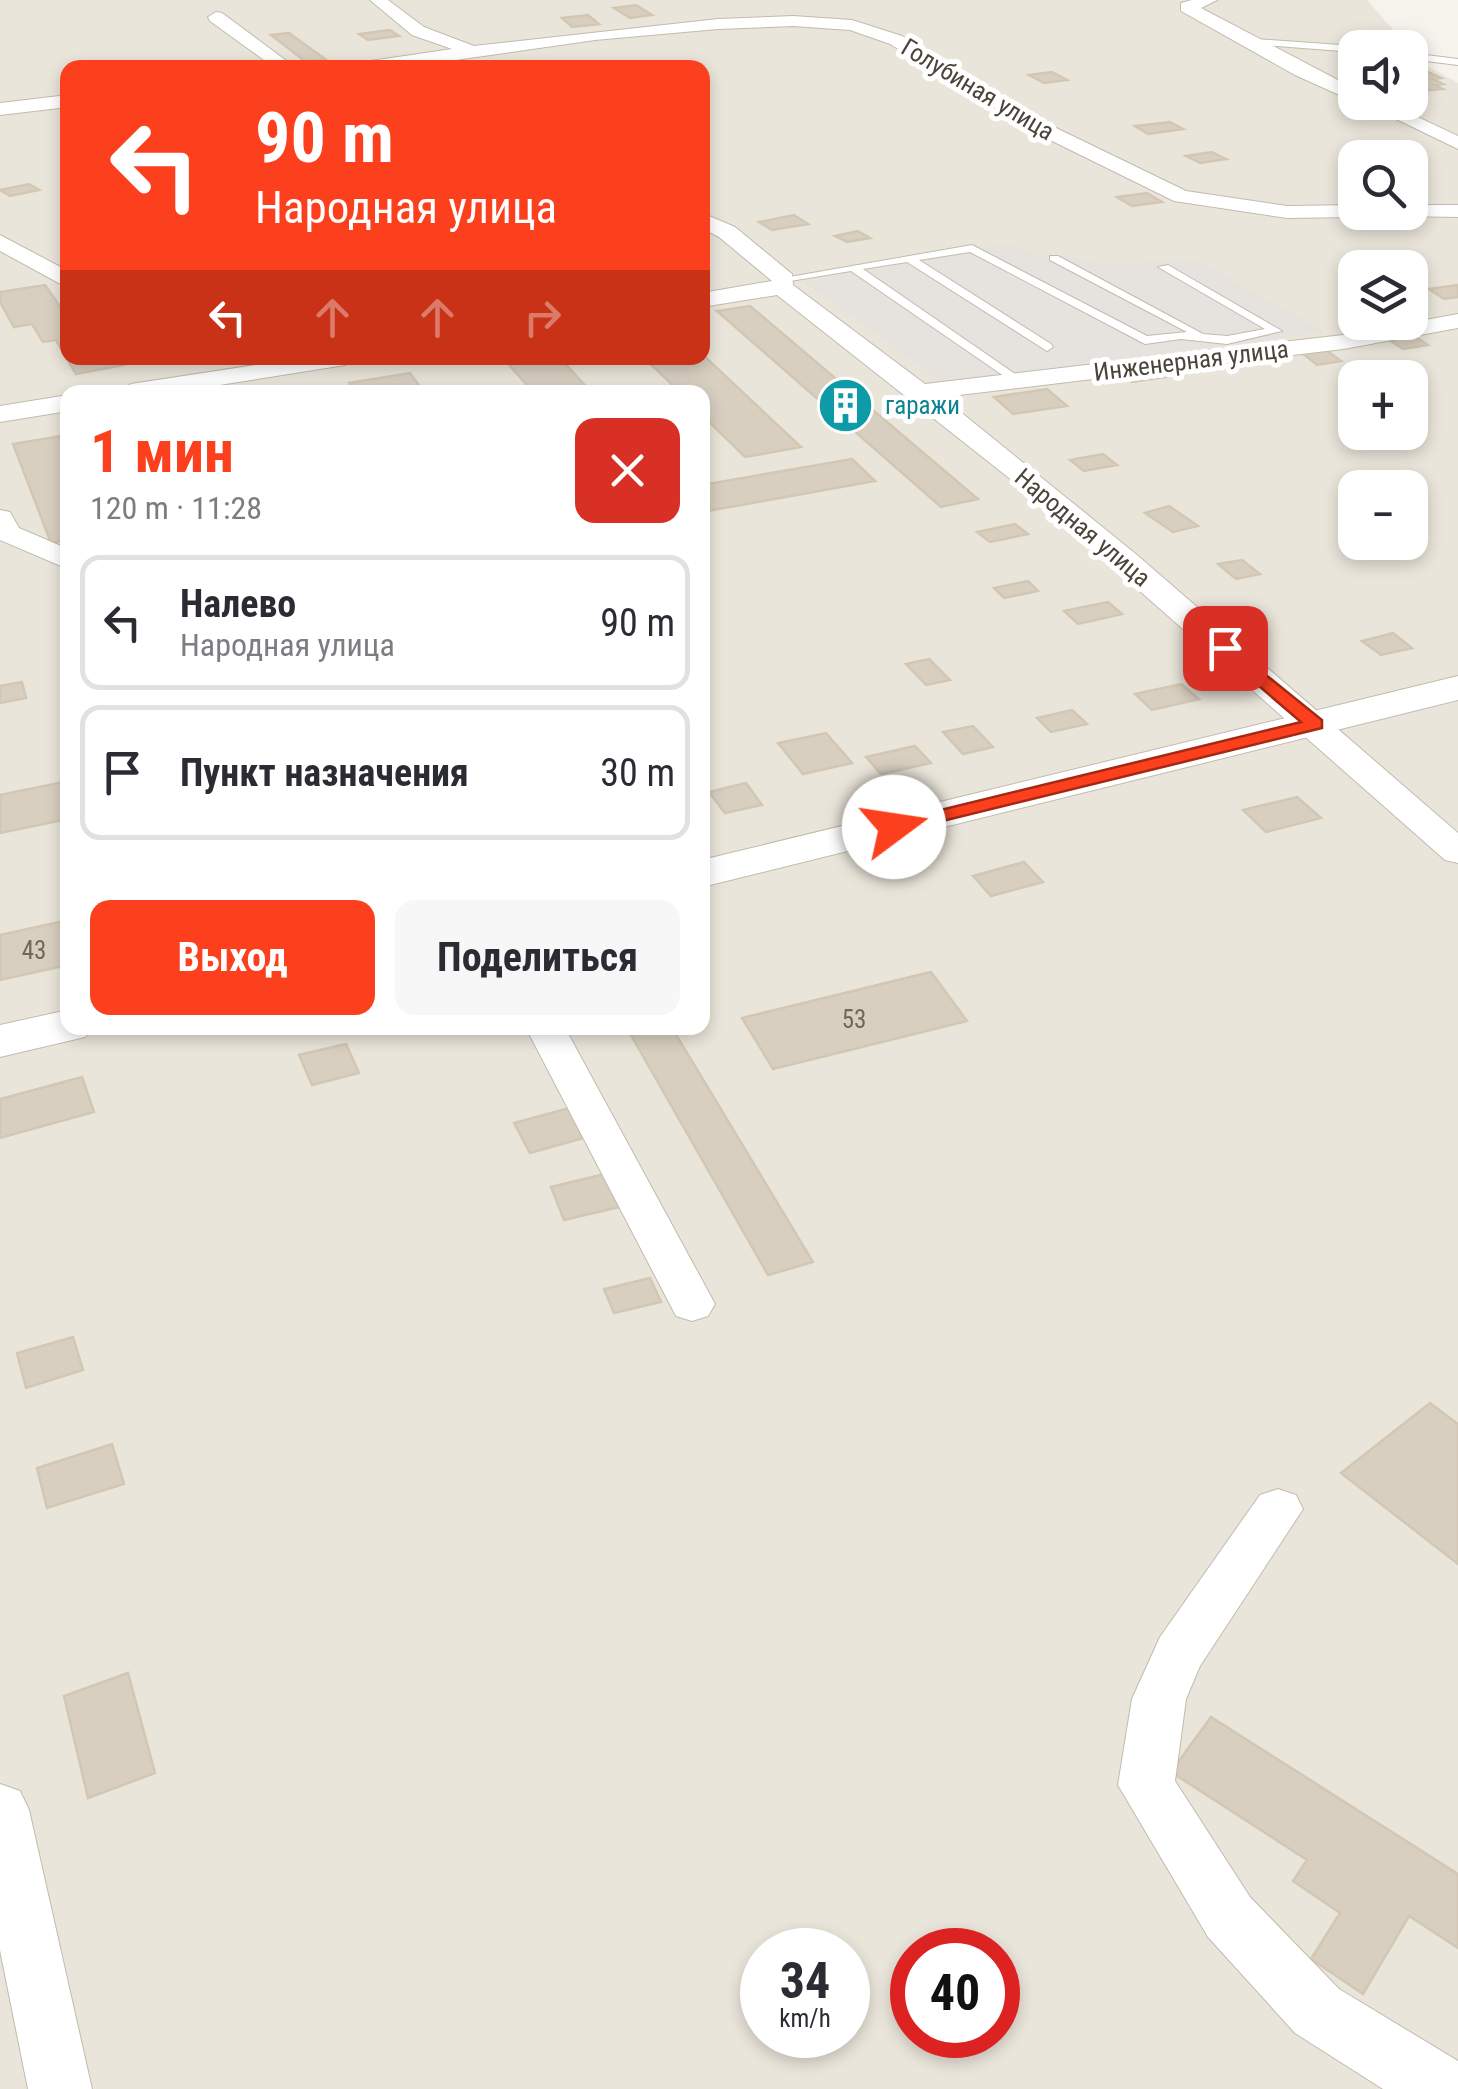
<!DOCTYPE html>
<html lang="ru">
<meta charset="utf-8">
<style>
:root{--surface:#fff;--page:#f7f7f7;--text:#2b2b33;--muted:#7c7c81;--line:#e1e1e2;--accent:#fc3f1d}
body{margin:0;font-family:"Roboto Condensed",sans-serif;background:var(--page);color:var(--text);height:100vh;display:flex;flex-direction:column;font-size:38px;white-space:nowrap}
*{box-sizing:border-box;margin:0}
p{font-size:32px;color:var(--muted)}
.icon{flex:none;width:55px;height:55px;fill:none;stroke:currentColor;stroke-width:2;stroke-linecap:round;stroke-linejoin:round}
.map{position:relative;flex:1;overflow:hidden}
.sheet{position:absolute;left:60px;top:385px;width:650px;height:650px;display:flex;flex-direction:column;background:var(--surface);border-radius:20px;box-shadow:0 5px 15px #0003}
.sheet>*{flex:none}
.hud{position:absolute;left:60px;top:60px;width:650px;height:305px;border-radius:20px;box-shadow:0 5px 15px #0003;background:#fc3f1d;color:#fff;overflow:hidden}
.buttons{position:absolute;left:1338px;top:30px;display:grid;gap:20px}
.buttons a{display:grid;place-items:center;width:90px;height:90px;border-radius:20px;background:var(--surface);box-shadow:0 5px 15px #0003;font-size:50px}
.speed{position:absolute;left:740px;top:1928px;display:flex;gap:20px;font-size:50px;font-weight:700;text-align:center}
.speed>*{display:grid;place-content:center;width:130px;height:130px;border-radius:50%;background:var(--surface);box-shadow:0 5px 15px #0003;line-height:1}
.speed small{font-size:25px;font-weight:400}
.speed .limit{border:15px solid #d22;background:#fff;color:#111}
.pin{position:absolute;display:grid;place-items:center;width:85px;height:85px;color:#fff;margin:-42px;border-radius:20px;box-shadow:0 5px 15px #0006}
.me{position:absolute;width:110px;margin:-55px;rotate:76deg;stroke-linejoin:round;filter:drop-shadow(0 0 8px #0008)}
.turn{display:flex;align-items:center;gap:35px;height:210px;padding:0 30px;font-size:45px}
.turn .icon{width:130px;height:130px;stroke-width:2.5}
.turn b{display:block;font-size:70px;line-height:85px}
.lanes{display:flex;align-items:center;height:95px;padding:0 30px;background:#0003;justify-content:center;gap:50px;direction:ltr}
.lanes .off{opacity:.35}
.round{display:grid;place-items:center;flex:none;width:105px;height:105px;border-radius:20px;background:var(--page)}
.summary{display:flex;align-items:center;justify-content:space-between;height:170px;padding:0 30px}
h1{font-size:60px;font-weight:700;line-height:75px;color:var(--accent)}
.action{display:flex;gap:20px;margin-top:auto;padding:20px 30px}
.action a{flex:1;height:115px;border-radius:20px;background:var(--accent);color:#fff;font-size:40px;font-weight:700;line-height:115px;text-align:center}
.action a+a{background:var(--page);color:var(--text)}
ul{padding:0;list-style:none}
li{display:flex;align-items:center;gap:30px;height:135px;margin:0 20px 15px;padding:0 10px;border:5px solid var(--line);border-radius:20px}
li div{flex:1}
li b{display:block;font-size:38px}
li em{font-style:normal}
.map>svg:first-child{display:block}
.residential{fill:#eae5da;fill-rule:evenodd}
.industrial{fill:#e6e2dd}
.building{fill:#d8cfc1;stroke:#d3c7b4;stroke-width:2.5}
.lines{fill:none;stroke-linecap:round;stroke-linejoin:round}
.service-casing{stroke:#c2bbae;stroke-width:2}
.minor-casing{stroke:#c2bbae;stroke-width:2}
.tertiary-casing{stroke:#c2bbae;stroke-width:2}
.service{fill:#fff;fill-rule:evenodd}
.minor{fill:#fff;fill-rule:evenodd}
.tertiary{fill:#fff;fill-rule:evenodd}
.route{fill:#fc3f1d;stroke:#a42913;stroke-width:2.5}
.labels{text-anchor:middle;stroke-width:10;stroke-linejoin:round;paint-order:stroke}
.far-street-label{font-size:25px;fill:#4b4439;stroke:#fff}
.far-culture-label{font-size:25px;fill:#0d838f;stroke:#fff;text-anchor:start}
.number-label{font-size:25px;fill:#6e675b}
</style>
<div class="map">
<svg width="1458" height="2089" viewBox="0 0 1458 2089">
<rect width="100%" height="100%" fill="#f6f3ec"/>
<path class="residential" d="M0 0H1367L1408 47 1355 48V102H1410V50L1422 63 1458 83V2089H0ZM68 68H702V358H68ZM1355 158H1410V212H1355ZM1355 268H1410V322H1355ZM1355 378H1410V432H1355ZM68 392H702V1028H68ZM1355 488H1410V542H1355ZM762 1950H848V2035H762ZM912 1950H998V2035H912Z"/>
<path class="industrial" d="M1012 243 1042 258 1063 254 1104 265 1196 260 1326 332 942 382 805 282Z"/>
<path class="building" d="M636 5 652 15 630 18 614 8Z
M588 15 599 24 572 27 562 18Z
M390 30 399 36 368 40 359 34Z
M289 33 325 59 306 62 271 35Z
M1052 72 1067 80 1044 83 1029 75Z
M1428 72 1441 78 1433 79 1443 84 1435 85 1443 89 1421 91 1410 86V75Z
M1170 122 1183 129 1148 134 1135 126Z
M1212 152 1226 159 1200 163 1186 156Z
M29 184 39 190 10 196 0 190Z
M1147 193 1162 202 1132 206 1117 197Z
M794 215 808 224 772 230 759 222Z
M858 231 870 238 847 242 835 236Z
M45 285 68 318V358H119L124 365 76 374 56 340 43 342 32 324 14 327 0 302V292Z
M1458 285V297L1444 299 1429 289Z
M750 306 978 499 941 507 717 311Z
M1411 334 1428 345 1403 349 1386 338Z
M1319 345 1341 361 1317 365 1296 348Z
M702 354 801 447 745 457 702 415V392H680L644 358H702Z
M560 358 591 392H533L504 359Z
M1151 366 1165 377 1132 382 1119 371Z
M410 373 424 392H355L349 383Z
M1047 389 1067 406 1013 414 994 397Z
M68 435V540L51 543 13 444Z
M1103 454 1117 465 1084 471 1070 460Z
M852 459 875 481 702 512V485Z
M1169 506 1198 526 1173 532 1145 513Z
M1015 524 1028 534 990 542 977 532Z
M1242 560 1260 574 1236 579 1218 564Z
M1028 581 1038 591 1004 598 994 588Z
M1108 602 1122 614 1078 624 1064 611Z
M1393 633 1412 648 1381 655 1362 641Z
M929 659 950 680 926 685 906 664Z
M22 682 26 698 0 703V686Z
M1181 684 1199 699 1152 710 1135 694Z
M1072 710 1087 724 1051 732 1037 718Z
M973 726 993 747 963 754 943 732Z
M826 733 852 763 803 774 778 743Z
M915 746 931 763 881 774 866 757Z
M68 781V819L0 833V795Z
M746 783 762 805 725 813 709 792Z
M1297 797 1321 818 1266 832 1243 810Z
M1024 862 1043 882 991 896 973 876Z
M68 920V965L0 980V935Z
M931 972 967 1021 773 1069 742 1018Z
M627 1028H672L813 1262 768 1275Z
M346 1044 359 1073 312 1085 299 1055Z
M82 1077 94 1112 0 1138V1099Z
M577 1106 594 1135 530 1153 514 1123Z
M605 1174 619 1207 564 1220 551 1187Z
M650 1278 661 1302 614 1313 604 1289Z
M73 1337 83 1370 26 1388 17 1353Z
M1430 1403 1458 1424V1564L1341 1473Z
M112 1444 124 1484 47 1508 37 1468Z
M128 1673 155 1773 88 1798 64 1696Z
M1211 1717 1458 1874V1948L1409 1916 1363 1994 1311 1959 1340 1913 1293 1881 1307 1860 1171 1772Z"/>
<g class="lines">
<defs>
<path id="service" d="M1255 39 1355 46 1358 48H1355V52L1252 44Z
M1410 53 1458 59V65L1410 59Z
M972 245 1147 336 1187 332 1050 260V256H1058L1203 334 1227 336 1265 329 1158 267 1168 265 1282 331 1227 344 1181 339 1145 344 970 252 919 260 1051 344 1053 347 1047 351 907 262 863 269 1021 378 1023 381 1017 385 851 271 784 282 778 279Z"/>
<path id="minor" d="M370 0H388L424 27 474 46 718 19 793 16 852 20 902 36 1054 127 1186 191 1287 206 1355 205V212H1365L1355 217 1287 218 1174 201 1040 135 890 44 850 30 793 26 718 29 595 40 400 68H348L357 63 452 49 412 35Z
M1192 0H1217L1201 8 1355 89V102L1295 75 1181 11V3Z
M216 12 222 13 296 68H275L210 21 208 17Z
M68 95V107L0 115V103Z
M1361 102H1386L1458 136V149Z
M1410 205H1458V217L1402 216 1400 212H1410Z
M702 213 735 227 792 274 793 285 925 384 1343 335 1458 314V328L1343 349 942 397 1137 555 1458 833V863L1445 860 1032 496 777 295 702 307V293L772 281 719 237 702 228Z
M0 235 68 271V288L0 251Z
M301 358H357L345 365 175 392H118L131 384Z
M68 395V411L0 422V406Z
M0 510 10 512 19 528 68 549V569L0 540Z
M526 1028H565L715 1304 708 1316 692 1321 676 1316Z
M1278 1489 1296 1495 1303 1509 1200 1666 1186 1699 1175 1781 1250 1897 1339 1989 1458 2061V2089H1383L1295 2033 1208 1937 1118 1785 1132 1699 1160 1637 1260 1495Z
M0 1784 20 1791 29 1810 92 2089H28L0 1950Z"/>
<path id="tertiary" d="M1458 676V700L702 887V860Z
M68 1010V1028H92L85 1037 0 1057V1025Z"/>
</defs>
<use href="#service" class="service-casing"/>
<use href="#minor" class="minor-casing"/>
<use href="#tertiary" class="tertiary-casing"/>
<use href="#service" class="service"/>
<use href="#minor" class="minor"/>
<use href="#tertiary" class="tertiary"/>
</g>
<path class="route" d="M1225 642 1322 720V728L894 833 884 827 887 823 1301 722 1218 651 1216 648Z"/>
<defs>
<symbol id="building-disc" viewBox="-11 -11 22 22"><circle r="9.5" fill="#0f9aa8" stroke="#fff"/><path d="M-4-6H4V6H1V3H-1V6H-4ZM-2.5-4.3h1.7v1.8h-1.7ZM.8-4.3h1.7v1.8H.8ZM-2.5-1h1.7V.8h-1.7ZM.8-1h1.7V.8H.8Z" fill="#fff"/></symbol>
</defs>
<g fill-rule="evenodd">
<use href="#building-disc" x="814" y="374" width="63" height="63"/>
</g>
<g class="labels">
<g class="far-street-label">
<text transform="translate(978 89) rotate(31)" y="9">Голубиная улица</text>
<text transform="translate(1191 360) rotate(-7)" y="9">Инженерная улица</text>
<text transform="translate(1083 527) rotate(40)" y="9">Народная улица</text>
</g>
<g class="far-culture-label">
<text x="885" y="414">гаражи</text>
</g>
<g class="number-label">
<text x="34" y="959">43</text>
<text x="854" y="1028">53</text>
</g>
</g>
</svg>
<div class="buttons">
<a><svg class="icon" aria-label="sound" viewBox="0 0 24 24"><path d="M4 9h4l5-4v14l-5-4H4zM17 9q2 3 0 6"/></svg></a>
<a><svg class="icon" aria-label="search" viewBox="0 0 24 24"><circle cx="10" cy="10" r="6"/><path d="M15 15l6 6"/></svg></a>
<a><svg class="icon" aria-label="layers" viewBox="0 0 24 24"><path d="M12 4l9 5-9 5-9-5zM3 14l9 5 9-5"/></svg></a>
<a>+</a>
<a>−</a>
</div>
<div class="speed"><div>34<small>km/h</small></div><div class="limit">40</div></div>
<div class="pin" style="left:1225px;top:648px;background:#d93025"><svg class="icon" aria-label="arrive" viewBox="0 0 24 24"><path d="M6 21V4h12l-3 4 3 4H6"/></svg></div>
<svg class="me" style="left:894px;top:827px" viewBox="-20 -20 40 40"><circle r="19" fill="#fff"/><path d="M0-13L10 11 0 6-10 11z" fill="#fc3f1d"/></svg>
<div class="hud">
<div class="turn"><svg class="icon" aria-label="left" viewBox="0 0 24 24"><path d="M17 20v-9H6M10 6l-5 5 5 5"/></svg><div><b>90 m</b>Народная улица</div></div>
<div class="lanes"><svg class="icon" aria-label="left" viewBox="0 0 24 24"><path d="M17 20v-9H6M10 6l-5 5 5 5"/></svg><svg class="icon off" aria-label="ahead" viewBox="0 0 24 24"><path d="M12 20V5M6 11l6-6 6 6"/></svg><svg class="icon off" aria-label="ahead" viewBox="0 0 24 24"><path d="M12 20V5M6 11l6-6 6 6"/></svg><svg class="icon off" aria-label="right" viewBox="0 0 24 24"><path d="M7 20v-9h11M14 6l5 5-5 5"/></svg></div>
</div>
<section class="sheet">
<div class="summary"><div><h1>1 мин</h1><p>120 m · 11:28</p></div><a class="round" style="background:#d93025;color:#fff"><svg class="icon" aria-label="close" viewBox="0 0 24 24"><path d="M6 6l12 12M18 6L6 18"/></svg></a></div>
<ul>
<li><svg class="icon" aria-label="left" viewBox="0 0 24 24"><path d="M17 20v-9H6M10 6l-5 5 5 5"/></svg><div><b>Налево</b><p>Народная улица</p></div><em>90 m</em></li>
<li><svg class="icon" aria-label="arrive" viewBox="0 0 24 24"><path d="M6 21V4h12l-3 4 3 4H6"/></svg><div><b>Пункт назначения</b></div><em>30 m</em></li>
</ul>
<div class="action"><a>Выход</a><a>Поделиться</a></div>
</section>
</div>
